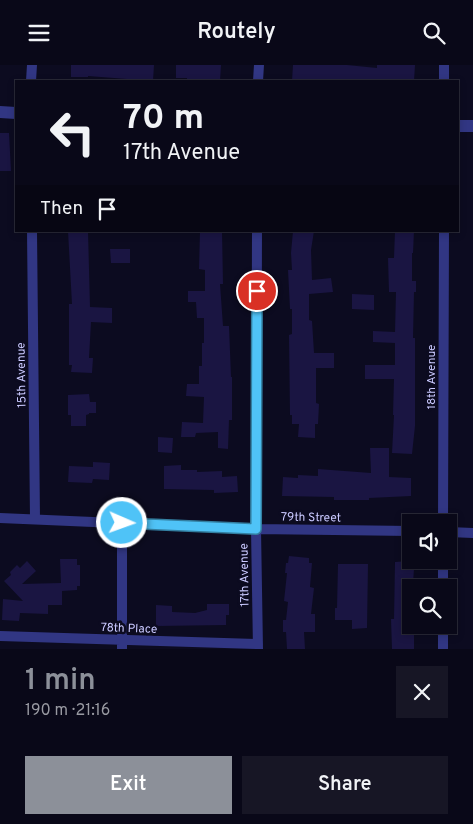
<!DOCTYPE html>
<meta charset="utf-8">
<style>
:root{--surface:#090818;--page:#171625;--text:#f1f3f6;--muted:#999aa2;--line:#292937;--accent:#8c9099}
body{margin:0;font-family:Overpass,sans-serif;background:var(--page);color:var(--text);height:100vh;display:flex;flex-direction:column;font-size:19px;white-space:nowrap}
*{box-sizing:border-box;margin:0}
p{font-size:16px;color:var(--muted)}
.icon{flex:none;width:28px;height:28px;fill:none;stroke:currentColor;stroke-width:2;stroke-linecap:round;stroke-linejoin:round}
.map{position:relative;height:584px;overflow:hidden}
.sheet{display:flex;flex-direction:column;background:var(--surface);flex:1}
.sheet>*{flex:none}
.banner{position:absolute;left:15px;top:15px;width:444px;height:152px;border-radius:0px;box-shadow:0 2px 8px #0003,0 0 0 1px var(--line);background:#090818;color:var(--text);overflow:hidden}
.controls{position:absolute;left:402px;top:449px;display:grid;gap:10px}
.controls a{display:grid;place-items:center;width:55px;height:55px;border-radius:0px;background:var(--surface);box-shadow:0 2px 8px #0003,0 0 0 1px var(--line);font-size:25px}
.pin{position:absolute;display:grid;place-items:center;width:42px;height:42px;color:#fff;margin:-21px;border:2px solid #fff;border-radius:50%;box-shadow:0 1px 5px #0007}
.me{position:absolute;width:55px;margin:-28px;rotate:92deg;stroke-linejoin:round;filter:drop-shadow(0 0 4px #0008)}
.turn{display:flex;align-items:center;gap:18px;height:105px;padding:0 25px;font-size:22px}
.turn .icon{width:65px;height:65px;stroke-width:2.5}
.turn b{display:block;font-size:35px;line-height:42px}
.then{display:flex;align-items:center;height:48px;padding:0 25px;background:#0003;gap:10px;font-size:19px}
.round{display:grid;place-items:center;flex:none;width:52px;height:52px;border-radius:0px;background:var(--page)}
.head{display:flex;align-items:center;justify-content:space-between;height:85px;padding:0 25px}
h1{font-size:30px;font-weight:600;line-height:38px;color:var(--accent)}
.primary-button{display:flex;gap:10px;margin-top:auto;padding:10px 25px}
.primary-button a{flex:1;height:58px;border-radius:0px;background:var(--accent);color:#fff;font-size:20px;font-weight:600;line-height:58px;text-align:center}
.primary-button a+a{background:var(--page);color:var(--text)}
header{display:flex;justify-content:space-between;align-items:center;height:65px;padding:0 25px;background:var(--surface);font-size:22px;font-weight:600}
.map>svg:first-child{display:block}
.building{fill:#1a1542}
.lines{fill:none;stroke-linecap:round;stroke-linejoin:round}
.minor{stroke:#313683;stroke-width:10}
.tertiary{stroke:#313683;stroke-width:12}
.route-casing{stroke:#337fa1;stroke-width:12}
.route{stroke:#4fc3f7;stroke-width:9}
.labels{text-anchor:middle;stroke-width:5;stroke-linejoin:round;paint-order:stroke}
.street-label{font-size:12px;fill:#cac9ff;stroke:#0c0b20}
</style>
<header><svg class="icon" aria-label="menu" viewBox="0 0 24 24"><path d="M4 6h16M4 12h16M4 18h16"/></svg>Routely<svg class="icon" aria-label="search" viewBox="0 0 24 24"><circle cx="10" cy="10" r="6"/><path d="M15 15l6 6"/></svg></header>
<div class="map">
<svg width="473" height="584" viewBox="0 0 473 584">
<rect width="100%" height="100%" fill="#0c0b20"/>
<path class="building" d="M71 0H154L153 16 88 11V12H71Z
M176 0H221L220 16H187V13H176Z
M293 0H347L377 3V0H415L414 16H292Z
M0 68H9L11 106H0Z
M68 166H88L90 242 112 243V258L91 257 89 293H93L92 308 71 307 72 300H69V239H72Z
M200 166H222L223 219H220L223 261H229L231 312H232V355H229L228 384 218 383V367L196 368 195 372H181L182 357 203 358 204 332 186 331 187 319H199V301H202V278H204V253H197L196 237H188V226H205V205L199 204Z
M293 166H314L311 185 312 215 331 213 333 227 309 229V255L312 256 314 288H334V303H316V338L319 339 318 359H315V373L298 372 299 359H292V350H290L289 270 292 269V244H290L288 205H292L291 188Z
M395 166H414L413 188H412V216H416V227H414L413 273H415V361L412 389 392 388 394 350H393L394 314H365V300H395V278L373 277V266L395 267 396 227H389L388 193H394Z
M110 184H130V198H111Z
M352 229 374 230V245L352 244Z
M89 329 90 337H96V348H89V349L86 350V361H71V350H68V330Z
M158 372 173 373 172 388 158 387Z
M370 383H389V412L411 413V431L369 433V435H334V432L282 431 283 412 298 413V410L318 411V404L371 408Z
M93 397 110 398 109 415 93 414 92 418 68 417 69 401 93 402Z
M181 400V405H197V407L222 406V412L237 411 238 427 214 428V425L164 424V401Z
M289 491 309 493V498H312L310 522 314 523 311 549H315V567H304L305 584H287L286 567H283V555H286L288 537 284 536 287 508H285L286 498H288Z
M60 494H77V500H80V521H77V525L62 526V540H48V549L20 548 19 556 2 555 3 534 23 536 4 516 11 510 10 507 17 500 20 503 27 496 36 506 22 519 61 518Z
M409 496V504H414L413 518H411V560H414V584H392L391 554H394L395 497Z
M338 499H368L367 563 352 564V555H335V543H337Z
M207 539H229V550H226V560L156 561V540L172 541V547L195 548 207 545Z"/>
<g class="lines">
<path class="minor" d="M444 0V16
M31 16 32 0
M258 16 259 0
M32 166 35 454
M257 166 256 464 258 584
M0 453 256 464 411 466
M122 458V584
M443 458 444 166
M449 467 473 468
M443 495V522
M443 560V584
M0 571 258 579"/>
<path class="tertiary" d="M0 47 16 48
M458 61H473"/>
</g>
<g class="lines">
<defs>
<path id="route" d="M122 458 256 464 257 226"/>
</defs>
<use href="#route" class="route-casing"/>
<use href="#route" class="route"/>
</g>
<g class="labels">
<g class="street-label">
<text transform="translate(21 310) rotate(-91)" y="4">15th Avenue</text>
<text transform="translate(431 312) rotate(-90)" y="4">18th Avenue</text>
<text transform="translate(311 452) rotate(1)" y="4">79th Street</text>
<text transform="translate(244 510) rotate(-91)" y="4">17th Avenue</text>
<text transform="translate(129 563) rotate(2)" y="4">78th Place</text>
</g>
</g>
</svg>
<div class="controls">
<a><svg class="icon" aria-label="sound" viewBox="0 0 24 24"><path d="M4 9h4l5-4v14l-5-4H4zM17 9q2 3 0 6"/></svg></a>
<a><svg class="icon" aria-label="search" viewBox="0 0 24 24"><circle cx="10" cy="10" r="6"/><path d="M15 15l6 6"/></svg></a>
</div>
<div class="pin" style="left:257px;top:226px;background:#d93025"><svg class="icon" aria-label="arrive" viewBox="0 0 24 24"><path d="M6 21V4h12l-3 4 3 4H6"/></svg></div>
<svg class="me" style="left:122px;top:458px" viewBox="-20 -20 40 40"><circle r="17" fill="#4fc3f7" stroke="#fff" stroke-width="3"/><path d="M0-11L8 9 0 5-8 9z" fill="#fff"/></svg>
<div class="banner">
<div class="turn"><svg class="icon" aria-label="left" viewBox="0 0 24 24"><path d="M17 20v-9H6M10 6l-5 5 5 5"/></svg><div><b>70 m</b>17th Avenue</div></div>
<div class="then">Then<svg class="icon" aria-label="arrive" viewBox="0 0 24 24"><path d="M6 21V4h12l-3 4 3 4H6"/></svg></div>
</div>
</div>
<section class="sheet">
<div class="head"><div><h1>1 min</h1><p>190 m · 21:16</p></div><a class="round"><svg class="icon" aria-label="close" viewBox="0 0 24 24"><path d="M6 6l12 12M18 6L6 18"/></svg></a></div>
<div class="primary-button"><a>Exit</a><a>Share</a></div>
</section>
